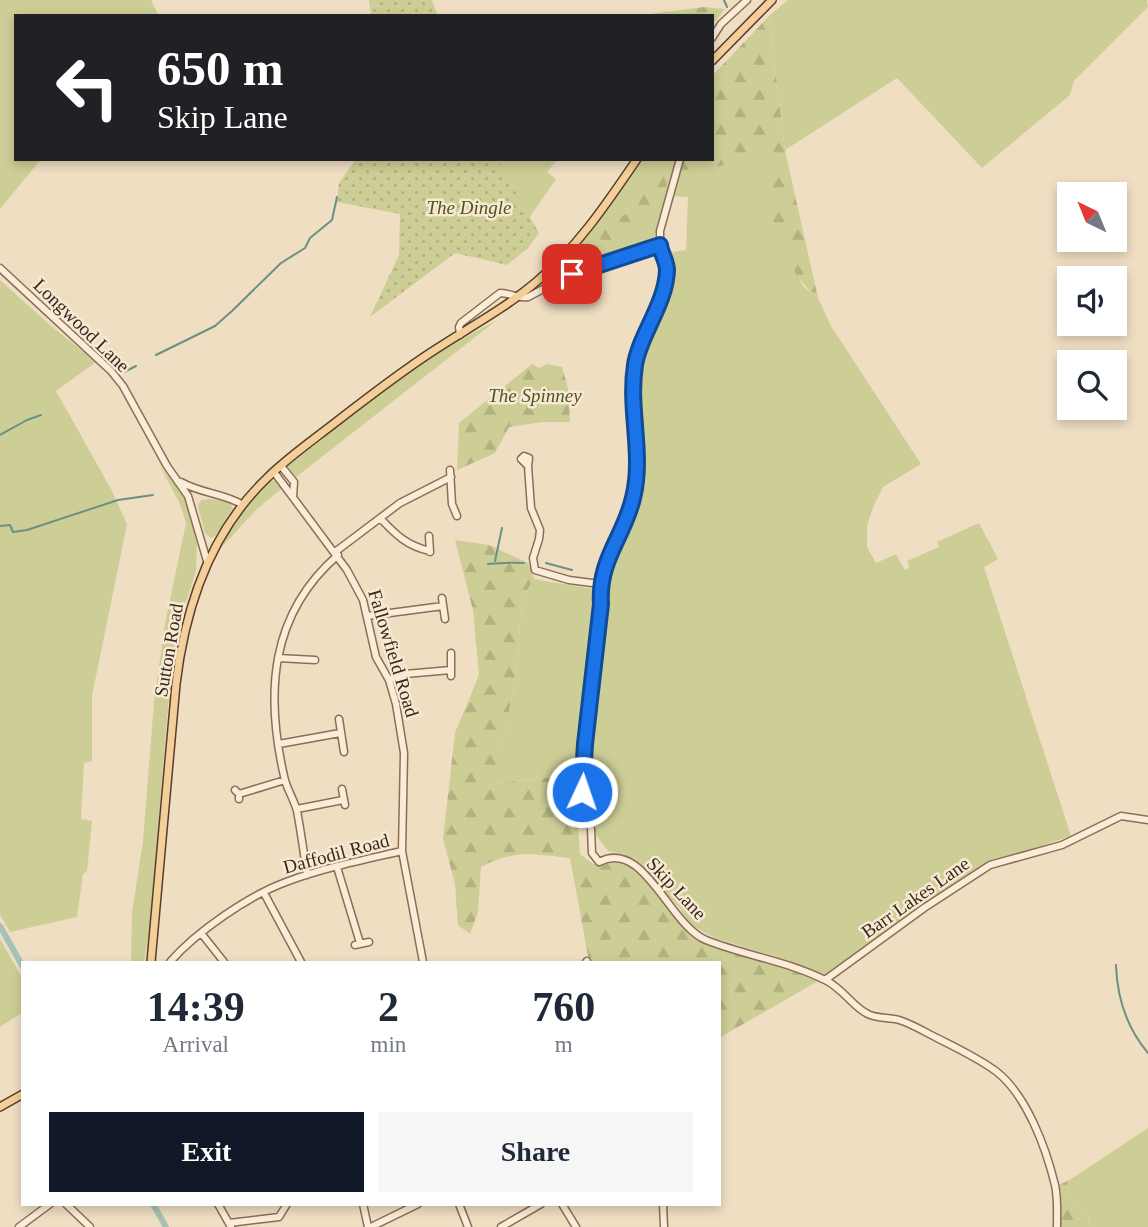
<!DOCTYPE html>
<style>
:root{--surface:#fff;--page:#f6f6f7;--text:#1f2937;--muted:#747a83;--accent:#111827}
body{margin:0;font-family:Georgia,serif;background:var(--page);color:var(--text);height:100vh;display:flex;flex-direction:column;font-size:26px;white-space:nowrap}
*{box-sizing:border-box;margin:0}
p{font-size:23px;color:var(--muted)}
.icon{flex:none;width:38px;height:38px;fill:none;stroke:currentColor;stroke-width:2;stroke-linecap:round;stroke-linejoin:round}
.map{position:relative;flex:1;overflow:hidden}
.panel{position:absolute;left:21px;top:961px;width:700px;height:245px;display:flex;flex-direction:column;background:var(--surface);border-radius:0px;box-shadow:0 4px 10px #0003}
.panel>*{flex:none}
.top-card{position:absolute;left:14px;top:14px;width:700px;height:147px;border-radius:0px;box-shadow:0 4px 10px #0003;background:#202124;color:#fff;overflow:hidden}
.needle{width:46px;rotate:317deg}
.fabs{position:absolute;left:1057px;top:182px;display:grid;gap:14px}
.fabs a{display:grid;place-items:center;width:70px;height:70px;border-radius:0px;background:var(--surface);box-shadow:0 4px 10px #0003;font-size:35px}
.pin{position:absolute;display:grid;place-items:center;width:60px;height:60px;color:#fff;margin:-30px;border-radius:14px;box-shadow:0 4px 10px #0006}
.me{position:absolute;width:77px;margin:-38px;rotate:3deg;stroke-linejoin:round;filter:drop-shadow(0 0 5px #0008)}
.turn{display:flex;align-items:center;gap:24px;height:147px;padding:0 28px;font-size:32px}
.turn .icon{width:91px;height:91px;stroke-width:2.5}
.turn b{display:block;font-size:49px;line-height:60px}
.eta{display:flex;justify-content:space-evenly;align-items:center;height:119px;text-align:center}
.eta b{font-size:42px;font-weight:600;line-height:49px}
.cta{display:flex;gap:14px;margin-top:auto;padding:14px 28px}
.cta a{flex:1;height:80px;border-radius:0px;background:var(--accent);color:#fff;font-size:28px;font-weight:600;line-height:80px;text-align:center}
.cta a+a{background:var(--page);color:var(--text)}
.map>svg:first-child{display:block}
.grass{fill:#cdce96}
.forest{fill:url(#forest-firs)}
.park{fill:url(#park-dots)}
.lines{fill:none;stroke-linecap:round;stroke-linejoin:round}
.stream{stroke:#6b9084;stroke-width:2}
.canal{stroke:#a5c2b7;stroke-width:6}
.minor-casing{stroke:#8a6e59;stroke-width:9}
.major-casing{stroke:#573d2d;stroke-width:10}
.minor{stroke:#faecd6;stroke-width:6}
.major{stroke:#f4cf99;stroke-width:7}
.route-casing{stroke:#114b97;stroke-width:18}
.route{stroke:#1a73e8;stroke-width:12}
.labels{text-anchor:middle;stroke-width:5;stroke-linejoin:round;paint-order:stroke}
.park-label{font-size:19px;font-style:italic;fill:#4e5623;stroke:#f7e9d2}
.street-label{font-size:19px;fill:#39281d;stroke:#f7e9d2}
</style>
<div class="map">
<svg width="1148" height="1227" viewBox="0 0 1148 1227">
<defs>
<pattern id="forest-firs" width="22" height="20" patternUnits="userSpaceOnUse" patternTransform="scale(1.75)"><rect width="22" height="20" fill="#cdce96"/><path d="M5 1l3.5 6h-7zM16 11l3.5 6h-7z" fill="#b1b181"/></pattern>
<pattern id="park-dots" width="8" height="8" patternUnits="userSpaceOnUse" patternTransform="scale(1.75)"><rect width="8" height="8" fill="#cdce96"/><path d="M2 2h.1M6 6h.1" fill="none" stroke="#b1b181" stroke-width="1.8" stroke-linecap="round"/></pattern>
</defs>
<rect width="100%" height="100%" fill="#efdec2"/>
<path class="grass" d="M0 0H151L159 16H16V159H41L0 209Z
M788 0H1147L1148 7 1074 81 1070 95 982 168 897 78 785 150 769 16Z
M772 154V222L803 286 818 298 831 326 921 464 883 487 874 505 867 525V547L876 563 896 554 905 570 910 567 907 561 939 547 937 542 979 523 998 559 984 567 1071 836 989 863 905 918 827 975 783 959 715 938 689 924 679 907 641 867 624 854 608 851 596 835 590 818 587 787 596 687 609 576 615 552 638 496 641 448 638 375 641 358 664 304 672 267 667 253 686 250 688 197 674 196 680 171H696Z
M497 159H558L547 172 556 179 529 218Z
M642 159H676L654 237 646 242 565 274 560 271V267L586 237Z
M0 280 50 325 96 362 56 391 111 489 127 524 92 696V761L84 763 81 819 92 821 87 871 83 874 77 917 10 932 0 915Z
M497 320 296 477 286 465 300 454 433 354Z
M160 466 188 501 197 543 196 571 181 618 170 683 150 925 144 962H131L132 913 143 841 154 702 165 624 186 523 180 504Z
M269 480 275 481 281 489 257 509 219 550 235 523Z
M210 499 228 501 233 508 215 536 211 538 205 533 198 506 201 500Z
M534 579 598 590 574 775 494 783C500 746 510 711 516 675 522 643 514 605 534 579Z
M0 939 23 979V1012L0 1027Z
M1148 1128V1227H1088L1089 1216C1073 1207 1064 1200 1068 1181Z"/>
<path class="forest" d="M704 7 725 9 712 25V16H634Z
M769 16 785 150 818 298C798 282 775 246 772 220 769 199 772 176 772 155L696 171H680L684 159H712V76Z
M651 159H669C669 177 666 198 655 213 637 235 607 252 580 259L577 251 583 243C618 215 649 214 651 159Z
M532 364 539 368 547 364 562 367 568 388 570 422H543L509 427 495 453 457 470 459 423Z
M455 540 489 545 528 563 534 579C514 605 522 643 516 675 510 711 500 746 495 783L574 775 580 854 593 864 621 860 636 869 672 912 700 940 782 965 820 980 719 1038V962H592L588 956 570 858C533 854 515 849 481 867L478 912 470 934 458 925 455 884 443 839 455 733 479 675 473 610Z
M1068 1181C1065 1200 1073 1207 1089 1216L1088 1227H1060L1058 1185Z"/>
<path class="park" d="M369 0H432L438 16H371Z
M356 159H497L539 233 528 248 507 265 455 253 370 317 399 255 400 214 337 202 339 183Z"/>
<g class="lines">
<path class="stream" d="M724 0 727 7
M156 355 215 326 232 311 281 263 305 248 310 238 332 220 337 197
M122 373 136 366
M0 435 27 420 41 415
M0 526 10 525 13 532 27 530 118 500 153 495
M495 561 502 528
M546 563 572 570
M488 564C500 563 512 562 524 563
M1116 965C1117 997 1127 1028 1148 1053"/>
<path class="canal" d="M0 926 23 967
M153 1204 166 1227"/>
<defs>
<path id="minor" d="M712 38 721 24 747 0
M680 159 660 231V245L667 268 659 304 635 363 633 390 638 455 633 499 600 584 602 604 585 744 582 792 591 829 592 853 599 862C644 838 669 925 706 940 746 956 788 961 827 981 844 990 854 1008 868 1014 877 1019 889 1017 899 1020 912 1024 925 1032 937 1038 957 1048 980 1059 997 1072 1027 1096 1046 1148 1055 1185 1058 1198 1057 1213 1057 1227
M0 268 111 371 123 386 167 466 188 496 207 561
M460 335 459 327 461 323 500 293C510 293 519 299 528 297L572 274 660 245
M281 466 294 482 293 497
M528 466 529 458 524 456 521 459 528 466 531 508 540 530 539 539 533 558 535 570 569 580 600 584
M450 470 452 504 457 516
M274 472 347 570 363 600 376 657 389 680 396 704 404 753 402 851 423 962
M181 482C202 494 224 493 243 505
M380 518C396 535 407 546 430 551
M429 536 430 552
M335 552 400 503 451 477
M442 598 445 619
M367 616 443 606
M451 653V676
M278 658 315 660
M389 680 405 674 451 670
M339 719 344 752
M279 744 340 733
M342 789 345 805
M235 790 239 794V799
M239 794 285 780
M297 809 343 800
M337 867 360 943
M307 875C304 854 301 832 297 811 294 799 286 788 284 776 265 693 270 614 338 555
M264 893 301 962
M201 933 224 962
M355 945 369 942
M170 962C196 932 248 896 286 882 323 868 363 860 402 851
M586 962 587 961
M825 980 924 908 990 865 1062 845 1121 816 1148 820
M66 1204 90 1227
M218 1204 231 1227
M363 1204 368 1227
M459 1204 468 1227
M562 1204 576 1227
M663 1204 664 1227
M229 1223 279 1217 287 1204
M19 1227 50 1204
M371 1227 418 1204
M501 1227 541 1204"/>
<path id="major" d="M712 61 772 0
M151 962 176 684C185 608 210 533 266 479 287 458 313 440 336 422 367 398 398 374 430 353 466 329 503 310 536 282 577 248 607 203 637 159
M0 1107 23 1094"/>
</defs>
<use href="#minor" class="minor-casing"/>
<use href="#major" class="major-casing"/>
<use href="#minor" class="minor"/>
<use href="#major" class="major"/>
</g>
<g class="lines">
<defs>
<path id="route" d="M572 274 660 245C661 253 667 262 667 270 666 304 639 336 635 365 628 410 644 454 633 498 624 537 598 560 601 604L585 744 582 792"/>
</defs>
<use href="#route" class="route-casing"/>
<use href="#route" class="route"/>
</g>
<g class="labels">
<g class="park-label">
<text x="469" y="214">The Dingle</text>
<text x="535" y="402">The Spinney</text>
</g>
<g class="street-label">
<text transform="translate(82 325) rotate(44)" y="7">Longwood Lane</text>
<text transform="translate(168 650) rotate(-80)" y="7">Sutton Road</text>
<text transform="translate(394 653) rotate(73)" y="7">Fallowfield Road</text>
<text transform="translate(336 853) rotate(-15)" y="7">Daffodil Road</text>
<text transform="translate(677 888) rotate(47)" y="7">Skip Lane</text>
<text transform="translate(915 897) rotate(-35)" y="7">Barr Lakes Lane</text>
</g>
</g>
</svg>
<div class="fabs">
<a><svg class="needle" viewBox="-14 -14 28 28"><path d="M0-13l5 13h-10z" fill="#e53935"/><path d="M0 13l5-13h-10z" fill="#747a83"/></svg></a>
<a><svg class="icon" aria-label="sound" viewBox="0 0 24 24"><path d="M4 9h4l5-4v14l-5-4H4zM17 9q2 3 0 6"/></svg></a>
<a><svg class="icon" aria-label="search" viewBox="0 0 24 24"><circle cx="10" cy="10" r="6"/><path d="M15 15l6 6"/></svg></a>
</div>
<div class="pin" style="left:572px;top:274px;background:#d93025"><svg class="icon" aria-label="arrive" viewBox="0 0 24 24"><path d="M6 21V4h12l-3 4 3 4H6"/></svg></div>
<svg class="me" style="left:582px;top:792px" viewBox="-20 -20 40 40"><circle r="17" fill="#1a73e8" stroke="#fff" stroke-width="3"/><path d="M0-11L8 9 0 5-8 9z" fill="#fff"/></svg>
<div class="top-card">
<div class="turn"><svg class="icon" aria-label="left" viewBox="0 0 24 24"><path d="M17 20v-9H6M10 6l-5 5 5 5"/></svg><div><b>650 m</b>Skip Lane</div></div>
</div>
<section class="panel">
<div class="eta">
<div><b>14:39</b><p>Arrival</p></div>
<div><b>2</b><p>min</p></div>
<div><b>760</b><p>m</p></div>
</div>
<div class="cta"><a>Exit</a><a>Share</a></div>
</section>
</div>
